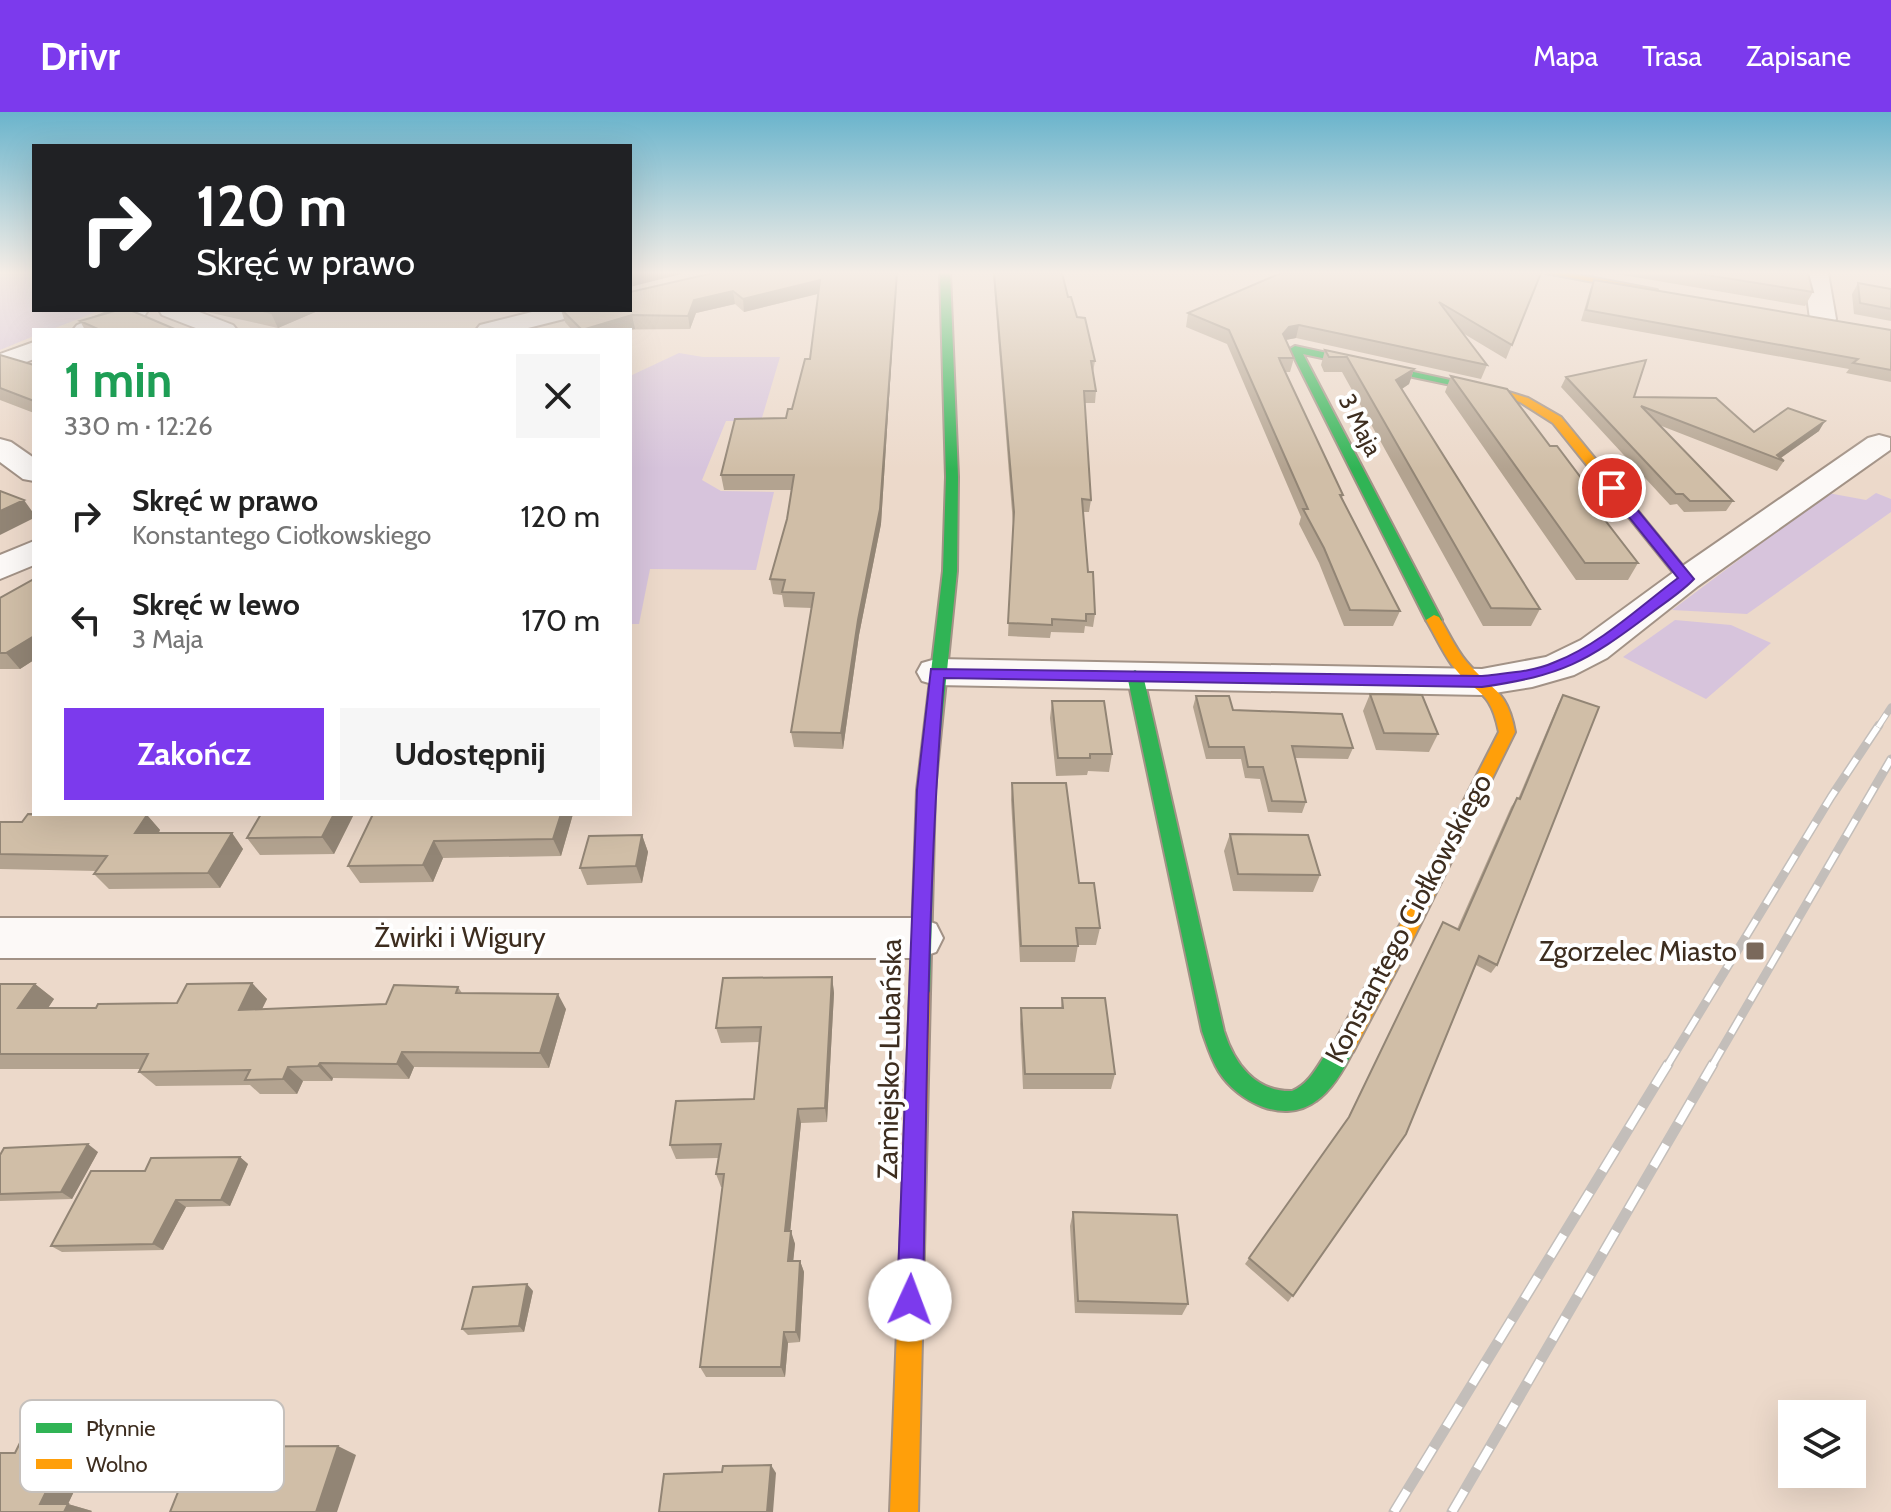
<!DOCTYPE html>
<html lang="pl">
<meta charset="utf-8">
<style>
:root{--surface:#fff;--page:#f6f6f6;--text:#222;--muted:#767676;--accent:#7c3aed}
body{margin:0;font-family:Cabin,sans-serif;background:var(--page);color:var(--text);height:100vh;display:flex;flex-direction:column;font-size:30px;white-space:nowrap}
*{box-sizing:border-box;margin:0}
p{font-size:26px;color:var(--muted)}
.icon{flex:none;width:44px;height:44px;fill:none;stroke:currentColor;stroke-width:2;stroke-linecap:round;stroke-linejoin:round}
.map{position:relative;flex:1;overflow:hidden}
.side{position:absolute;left:32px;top:216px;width:600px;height:488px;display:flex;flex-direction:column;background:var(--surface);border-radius:0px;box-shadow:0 8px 32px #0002}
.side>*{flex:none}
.hud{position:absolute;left:32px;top:32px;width:600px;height:168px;border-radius:0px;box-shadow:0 8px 32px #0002;background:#202124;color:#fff;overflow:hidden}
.buttons{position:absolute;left:1778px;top:1288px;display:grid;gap:16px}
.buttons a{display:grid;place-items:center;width:88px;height:88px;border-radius:0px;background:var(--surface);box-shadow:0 8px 32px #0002;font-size:40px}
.pin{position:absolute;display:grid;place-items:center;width:68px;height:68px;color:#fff;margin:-34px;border:4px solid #fff;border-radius:50%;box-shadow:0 2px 8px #0007}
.me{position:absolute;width:88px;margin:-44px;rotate:2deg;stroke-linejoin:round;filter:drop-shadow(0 0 6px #0008)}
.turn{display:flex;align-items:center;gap:28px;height:168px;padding:0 32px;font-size:36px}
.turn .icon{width:104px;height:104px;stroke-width:2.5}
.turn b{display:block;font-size:56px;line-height:68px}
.round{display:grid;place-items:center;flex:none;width:84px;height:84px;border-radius:0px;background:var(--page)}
.summary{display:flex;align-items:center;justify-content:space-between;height:136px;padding:0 32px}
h1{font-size:48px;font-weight:800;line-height:60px;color:#1e9e55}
.action{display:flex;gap:16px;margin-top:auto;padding:16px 32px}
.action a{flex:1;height:92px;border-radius:0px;background:var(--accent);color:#fff;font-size:32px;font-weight:800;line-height:92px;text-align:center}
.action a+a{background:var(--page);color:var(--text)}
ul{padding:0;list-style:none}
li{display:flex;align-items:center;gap:24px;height:104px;padding:0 32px}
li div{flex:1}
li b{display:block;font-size:30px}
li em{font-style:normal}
header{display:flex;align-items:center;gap:48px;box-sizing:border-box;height:112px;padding:0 40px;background:var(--accent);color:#fff}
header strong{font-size:38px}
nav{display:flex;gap:44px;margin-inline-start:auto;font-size:28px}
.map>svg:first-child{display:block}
.green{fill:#d7c4dc}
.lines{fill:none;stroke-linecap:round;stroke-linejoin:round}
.street-casing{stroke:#a29286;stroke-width:4}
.fast-casing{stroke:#a29286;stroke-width:4}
.slow-casing{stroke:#a29286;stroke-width:4}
.street{fill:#fcf9f7;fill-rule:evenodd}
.fast{fill:#30b455;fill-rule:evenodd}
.slow{fill:#ff9f0a;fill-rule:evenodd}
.rail-far2-casing{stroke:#c3beba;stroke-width:7}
.rail-far1-casing{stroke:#c3beba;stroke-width:9}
.rail-casing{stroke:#c3beba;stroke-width:11}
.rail-far2{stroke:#fff;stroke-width:5;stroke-dasharray:15;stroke-linecap:butt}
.rail-far1{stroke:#fff;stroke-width:6;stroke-dasharray:19;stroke-linecap:butt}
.rail{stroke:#fff;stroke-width:8;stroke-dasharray:25;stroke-linecap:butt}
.wall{fill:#b3a390}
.shaded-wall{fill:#928575}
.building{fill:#d0bea7;stroke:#928575;stroke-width:2}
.route{fill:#7c3aed;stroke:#51269a;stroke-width:2}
.poi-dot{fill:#7a695b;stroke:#fff;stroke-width:3}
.labels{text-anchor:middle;stroke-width:8;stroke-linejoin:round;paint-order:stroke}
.far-street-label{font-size:24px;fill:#3d2d1f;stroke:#fff}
.street-label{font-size:28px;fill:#3d2d1f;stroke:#fff}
.poi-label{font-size:28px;fill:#3d2d1f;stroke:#fff;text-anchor:end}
.key{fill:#fff;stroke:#c5c0bc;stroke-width:2}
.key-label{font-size:22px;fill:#3d2d1f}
</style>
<header>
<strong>Drivr</strong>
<nav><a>Mapa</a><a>Trasa</a><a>Zapisane</a></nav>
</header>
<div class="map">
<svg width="1891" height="1400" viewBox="0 0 1891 1400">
<rect width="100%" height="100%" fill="#ecd9ca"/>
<path class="green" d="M0 161H34V198H101L50 218H34V224L0 238Z
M679 241 703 245H780L761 309H726L702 368 721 379 774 380 756 458 650 457 639 512H630V264Z
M1828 381 1866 388 1876 381 1891 387V400L1747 502 1672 498Z
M1675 508 1731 513 1771 531 1706 587 1623 545Z"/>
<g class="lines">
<defs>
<path id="street" d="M1804 161H1828L1836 207 1832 212H1814L1810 207Z
M114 198H148L145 203 108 218H73L77 213Z
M159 198H194L233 213 237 218H201L162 203Z
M540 198H583L580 203 520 218H476L480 213Z
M34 230V247L0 260V242Z
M1879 323 1890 326V338L1698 474 1607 546 1574 563 1532 575 1482 583 936 573 922 569 917 560 922 551 936 547 1482 557 1546 545 1581 528 1674 460 1868 326Z
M0 327 11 330 34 346V369L23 367 0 350Z
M34 429V453L0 467V443Z
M0 806H919L936 812 943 826 936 840 919 846H0Z"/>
<path id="fast" d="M940 161H950L958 365 957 459 935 678 930 881 927 887 920 890 913 887 910 881 917 678 943 459 946 365Z
M1295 234 1505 280 1499 283 1303 242 1442 508 1439 511H1429L1426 508 1290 237Z
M1135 558 1143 563 1224 919C1234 951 1255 980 1292 979 1319 968 1324 931 1345 923L1353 926 1356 933C1347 952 1334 977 1316 989 1284 1013 1238 990 1219 960 1211 947 1207 933 1202 919L1127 563Z"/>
<path id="slow" d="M1546 161H1568L1657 178 1652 181Z
M1499 277 1528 286 1561 305 1691 464V470H1681L1553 311 1520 290 1495 282V278Z
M1434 503 1439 505C1448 519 1455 536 1466 549 1491 579 1507 576 1515 620L1415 823 1353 940 1345 943 1337 940 1334 933 1337 926 1401 811 1499 620C1490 575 1476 584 1452 553 1442 539 1435 523 1426 508Z
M920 872 927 875 930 881 918 1400H890L910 881 913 875Z"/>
</defs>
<use href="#street" class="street-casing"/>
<use href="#fast" class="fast-casing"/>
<use href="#slow" class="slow-casing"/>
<use href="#street" class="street"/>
<use href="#fast" class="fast"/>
<use href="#slow" class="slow"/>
<defs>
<path id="rail-far2" d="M1878 615 1891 595"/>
<path id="rail-far1" d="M1667 954 1831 685 1879 613
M1712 954 1891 647"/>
<path id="rail" d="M1394 1400 1668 952
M1452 1400 1713 952"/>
</defs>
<use href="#rail-far2" class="rail-far2-casing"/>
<use href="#rail-far1" class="rail-far1-casing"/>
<use href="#rail" class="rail-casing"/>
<use href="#rail-far2" class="rail-far2"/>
<use href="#rail-far1" class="rail-far1"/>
<use href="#rail" class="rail"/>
</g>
<path class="wall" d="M897 161 881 412 859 523 843 637 794 635 791 620 812 496 784 495 782 483 773 482 770 467 787 407 792 378H724L721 363 786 306 792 297 810 247 818 182 744 200 735 192 696 201 690 217 572 218 565 210 561 198H630V180Z
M993 161H1062L1068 185 1095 249 1093 260 1096 279 1095 291H1084L1091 388 1089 400H1083L1088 460 1095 502 1093 515 1085 514 1084 521 1051 520 1050 526 1008 524 1013 412Z
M1541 161 1506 247 1461 220 1487 253 1481 267 1296 226 1286 228 1294 246 1290 260H1285L1343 383 1342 386 1400 499 1393 514H1344L1319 451 1299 412 1301 405 1227 232 1186 215 1188 201Z
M1611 161H1808L1813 180 1805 194Z
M1594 168 1891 218V270L1846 261 1849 257 1581 209 1590 178Z
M1858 171 1891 177V209L1854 202 1852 182Z
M198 198H320L278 216Z
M80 209 177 218H85Z
M1325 238 1414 257 1409 272 1402 277 1540 497 1531 514H1483L1342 260H1324L1321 253Z
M0 243 34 253V301L0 288Z
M1451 264 1550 334 1606 399 1603 405 1638 451 1628 468H1576L1445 280Z
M1566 265 1754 320 1819 319 1781 346 1784 349 1777 359 1659 313 1733 389 1726 399 1684 400 1677 392 1670 393 1561 275Z
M34 467V548L20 557H0V486Z
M1370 582 1438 622 1429 640 1376 638 1363 599Z
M1563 583 1497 853 1491 861 1476 853 1406 1022 1288 1190 1245 1152 1346 1010 1443 810 1457 817 1511 695 1517 686 1518 687 1558 592Z
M1196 584 1233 598 1353 636 1348 647 1295 646 1306 690 1302 701 1268 700 1260 667 1245 666 1241 647H1206L1193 595Z
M1052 589 1112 642 1109 660 1088 659 1087 663 1056 664 1050 606Z
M1012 671 1079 771 1100 816 1096 833H1078L1075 850H1020L1011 688Z
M261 702H354L334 742 260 743 247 726Z
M373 702H573L561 744 443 746 433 770 360 771 348 754Z
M147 703 160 718 159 721H232L243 737 220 776 109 777 94 762 97 759 0 757V710H22Z
M1230 722 1320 763 1313 780 1233 779 1224 739Z
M642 723 648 740 642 771 587 773 580 756Z
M832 865 834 881 827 1010 801 1011 790 1119 795 1132 793 1149H800L804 1160 800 1230 788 1231 785 1265H706L700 1255 723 1075H721L716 1062 718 1046 676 1047 670 1033 754 987 760 930 721 931 716 916Z
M252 871 267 887 262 897 386 892 458 875 462 881 566 897 549 956 414 955 409 967 333 966 332 969H303L297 982H260L250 973 156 974 139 960 140 957H0V872H35L54 887 48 896H96L177 891Z
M1062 886 1115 962 1111 977H1023L1020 912 1021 896H1061Z
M98 1040 72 1087 0 1089V1043Z
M240 1045 248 1052 230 1094 186 1095 163 1138 62 1140 51 1134 145 1059Z
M1073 1100 1188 1192 1182 1203 1075 1201 1070 1114Z
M533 1179 524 1220 468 1223 462 1217Z
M117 1300 99 1337H94L68 1392 92 1399 91 1400H0L15 1341Z"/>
<path class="shaded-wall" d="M630 161H685L630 175Z
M897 161 881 412 859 523 843 637 841 621Z
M820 168 821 181 744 200 743 187Z
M733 179 735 192 696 201 690 217 688 204 694 188Z
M278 198H320L278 216 271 201Z
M632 203 635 217 630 218H582Z
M1299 213 1296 226 1285 228 1283 222 1289 215Z
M1414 257 1409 272 1391 284 1396 268Z
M1825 309 1819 319 1779 347 1777 343Z
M24 388 34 402V406L0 423V399Z
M34 524V548L20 557 6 541Z
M334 702H354L334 742 322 725Z
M561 702H573L561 744 553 727Z
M147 703 160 718 148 736 135 721Z
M232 721 243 737 220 776 208 761Z
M642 723 648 740 642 771 636 754Z
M434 729 443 746 433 770 423 753Z
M832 865 834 881 827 1010 825 996Z
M252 871 267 887 254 913 239 898Z
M35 872 54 887 38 911 18 896Z
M558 882 566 897 549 956 540 941Z
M402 940 414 955 409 967 397 952Z
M320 951 333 966 332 969 318 954Z
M288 955 303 969 297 982 283 967Z
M798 997 801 1011 789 1132 785 1119Z
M88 1032 98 1040 72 1087 61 1080Z
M240 1045 248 1052 230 1094 221 1088Z
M176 1088 186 1095 163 1138 153 1132Z
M791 1119 795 1132 792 1161 788 1149Z
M800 1149 804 1160 800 1230 796 1220Z
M527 1172 533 1179 524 1220 519 1214Z
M784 1220 788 1231 785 1265 781 1255Z
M95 1291 117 1300 99 1337 76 1329Z
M71 1329 94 1337 68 1392 92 1399 91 1400H64L40 1392Z
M338 1334 356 1343 337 1400H316Z
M771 1353 776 1361 773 1400H767Z"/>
<path class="building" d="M713 161H897L880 397 858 508 841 621 791 620 814 481 782 480 785 468 770 467 787 407 794 363H721L735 307 786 306 788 297H792L805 247H810L820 168 743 187 733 179 694 188 688 204 632 203 582 218 562 198H630V180Z
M994 161H1062L1068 185H1071L1077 205 1085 206 1095 249H1091L1096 279H1084L1091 388 1082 387 1088 460H1093L1095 502H1086V509L1052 507V513L1008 511 1014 400Z
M1281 161H1541L1512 233 1439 190 1487 253 1299 213 1289 215 1283 222 1294 246H1279L1281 251 1343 383H1340L1400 499 1350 498 1324 436 1303 397H1308L1229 218 1188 201Z
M1694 161H1808L1813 180Z
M1594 168 1891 218V258L1853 251 1858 247 1586 198Z
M1858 171 1891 177V197L1860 191Z
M118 198H130L177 218H100L80 209Z
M258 198H278L271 201Z
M1325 238 1414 257 1396 268 1540 497 1491 496 1347 245H1329Z
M0 243 34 253V289L0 276Z
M1646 248 1634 285 1716 286 1754 320 1788 296 1825 309 1777 343 1784 349 1641 294 1733 389H1690L1683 382H1676L1566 265Z
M1451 264 1507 277 1550 334H1557L1606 399H1598L1638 451H1585Z
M0 379 24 388 0 399Z
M34 467V524L6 541H0V486Z
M1370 582 1422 583 1438 622 1384 621Z
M1563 583 1599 595 1497 853 1479 844 1406 1022 1293 1184 1249 1146 1349 1005 1443 810 1459 818 1517 686 1520 687Z
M1196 584H1229L1233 598 1342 602 1353 636 1292 634 1306 690 1272 689 1263 655H1248L1244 635H1209Z
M1052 589H1104L1112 642H1090V646H1058Z
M1012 671H1066L1079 771H1094L1100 816H1076L1078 834H1021Z
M28 702 147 703 135 721H232L208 761 94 762 107 744 0 742V710H22Z
M261 702H334L322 725 247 726Z
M373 702H561L553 727 434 729 423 753 348 754Z
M1230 722 1308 723 1320 763 1238 762Z
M642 723 636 754 580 756 589 724Z
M832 865 825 996 798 997 785 1119H791L788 1149H800L796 1220H784L781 1255H700L724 1062H716L721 1032 670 1033 676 989 754 987 761 915 716 916 723 866Z
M252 871 239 898 386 892 394 873 458 875 456 881 558 882 540 941 402 940 397 952 320 951 318 954 288 955 283 967 245 968 250 958 139 960 148 942H0V872H35L18 896H96L98 892 177 891 187 872Z
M1062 886H1105L1115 962H1025L1021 896H1063Z
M88 1032 61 1080 0 1082V1043L4 1036Z
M240 1045 221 1088H176L153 1132 51 1134 91 1059H145L151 1046Z
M1073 1100 1177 1103 1188 1192 1078 1189Z
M527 1172 519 1214 462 1217 473 1175Z
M40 1290 95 1291 76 1329H71L40 1392H68L64 1400H0V1341H15Z
M338 1334 316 1400H170L196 1335Z
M771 1353 767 1400H659L664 1362 722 1360 723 1354Z"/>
<linearGradient id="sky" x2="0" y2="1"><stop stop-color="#6ab4cc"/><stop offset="0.45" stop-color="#f6eee7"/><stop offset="1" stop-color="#f6eee7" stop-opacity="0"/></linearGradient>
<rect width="1891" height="357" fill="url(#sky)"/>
<path class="route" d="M1608 373H1617L1694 467C1682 480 1664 491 1650 502 1585 551 1563 563 1482 575L944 566C927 773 927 981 923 1188L920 1198 910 1201 901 1198 897 1188 917 678 931 557 1482 564C1506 561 1533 560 1555 550 1601 532 1639 495 1678 466L1608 379Z"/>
<rect class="poi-dot" x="1745" y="829" width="20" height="20" rx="4"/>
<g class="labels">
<g class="far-street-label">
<text transform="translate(1360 313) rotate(63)" y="8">3 Maja</text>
</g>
<g class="street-label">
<text transform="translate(1408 806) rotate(-62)" y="10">Konstantego Ciołkowskiego</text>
<text x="460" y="835">Żwirki i Wigury</text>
<text transform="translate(889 947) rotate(-89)" y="10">Zamiejsko-Lubańska</text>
</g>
<g class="poi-label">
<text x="1737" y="849">Zgorzelec Miasto</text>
</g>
</g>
<rect x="20" y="1288" width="264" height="92" rx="12" class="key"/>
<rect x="36" y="1311" width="36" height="10" fill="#30b455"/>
<rect x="36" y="1347" width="36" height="10" fill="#ff9f0a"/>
<g class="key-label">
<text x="86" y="1324">Płynnie</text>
<text x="86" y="1360">Wolno</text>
</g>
</svg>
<div class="buttons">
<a><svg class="icon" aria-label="layers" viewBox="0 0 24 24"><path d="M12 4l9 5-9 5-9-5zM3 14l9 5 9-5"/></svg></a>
</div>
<div class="pin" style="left:1612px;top:376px;background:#d93025"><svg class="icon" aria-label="arrive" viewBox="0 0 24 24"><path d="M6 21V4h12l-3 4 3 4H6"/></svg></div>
<svg class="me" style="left:910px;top:1188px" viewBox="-20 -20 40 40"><circle r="19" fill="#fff"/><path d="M0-13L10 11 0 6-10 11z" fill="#7c3aed"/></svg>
<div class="hud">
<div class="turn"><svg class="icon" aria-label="right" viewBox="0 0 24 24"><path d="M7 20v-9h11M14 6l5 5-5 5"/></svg><div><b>120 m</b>Skręć w prawo</div></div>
</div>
<section class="side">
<div class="summary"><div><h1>1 min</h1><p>330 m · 12:26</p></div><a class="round"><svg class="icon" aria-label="close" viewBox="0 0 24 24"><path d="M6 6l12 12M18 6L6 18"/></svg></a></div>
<ul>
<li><svg class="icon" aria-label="right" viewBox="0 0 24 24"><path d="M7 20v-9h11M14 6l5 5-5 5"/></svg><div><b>Skręć w prawo</b><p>Konstantego Ciołkowskiego</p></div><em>120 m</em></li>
<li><svg class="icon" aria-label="left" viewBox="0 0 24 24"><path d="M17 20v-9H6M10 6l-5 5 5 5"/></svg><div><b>Skręć w lewo</b><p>3 Maja</p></div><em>170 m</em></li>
</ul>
<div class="action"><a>Zakończ</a><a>Udostępnij</a></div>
</section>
</div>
